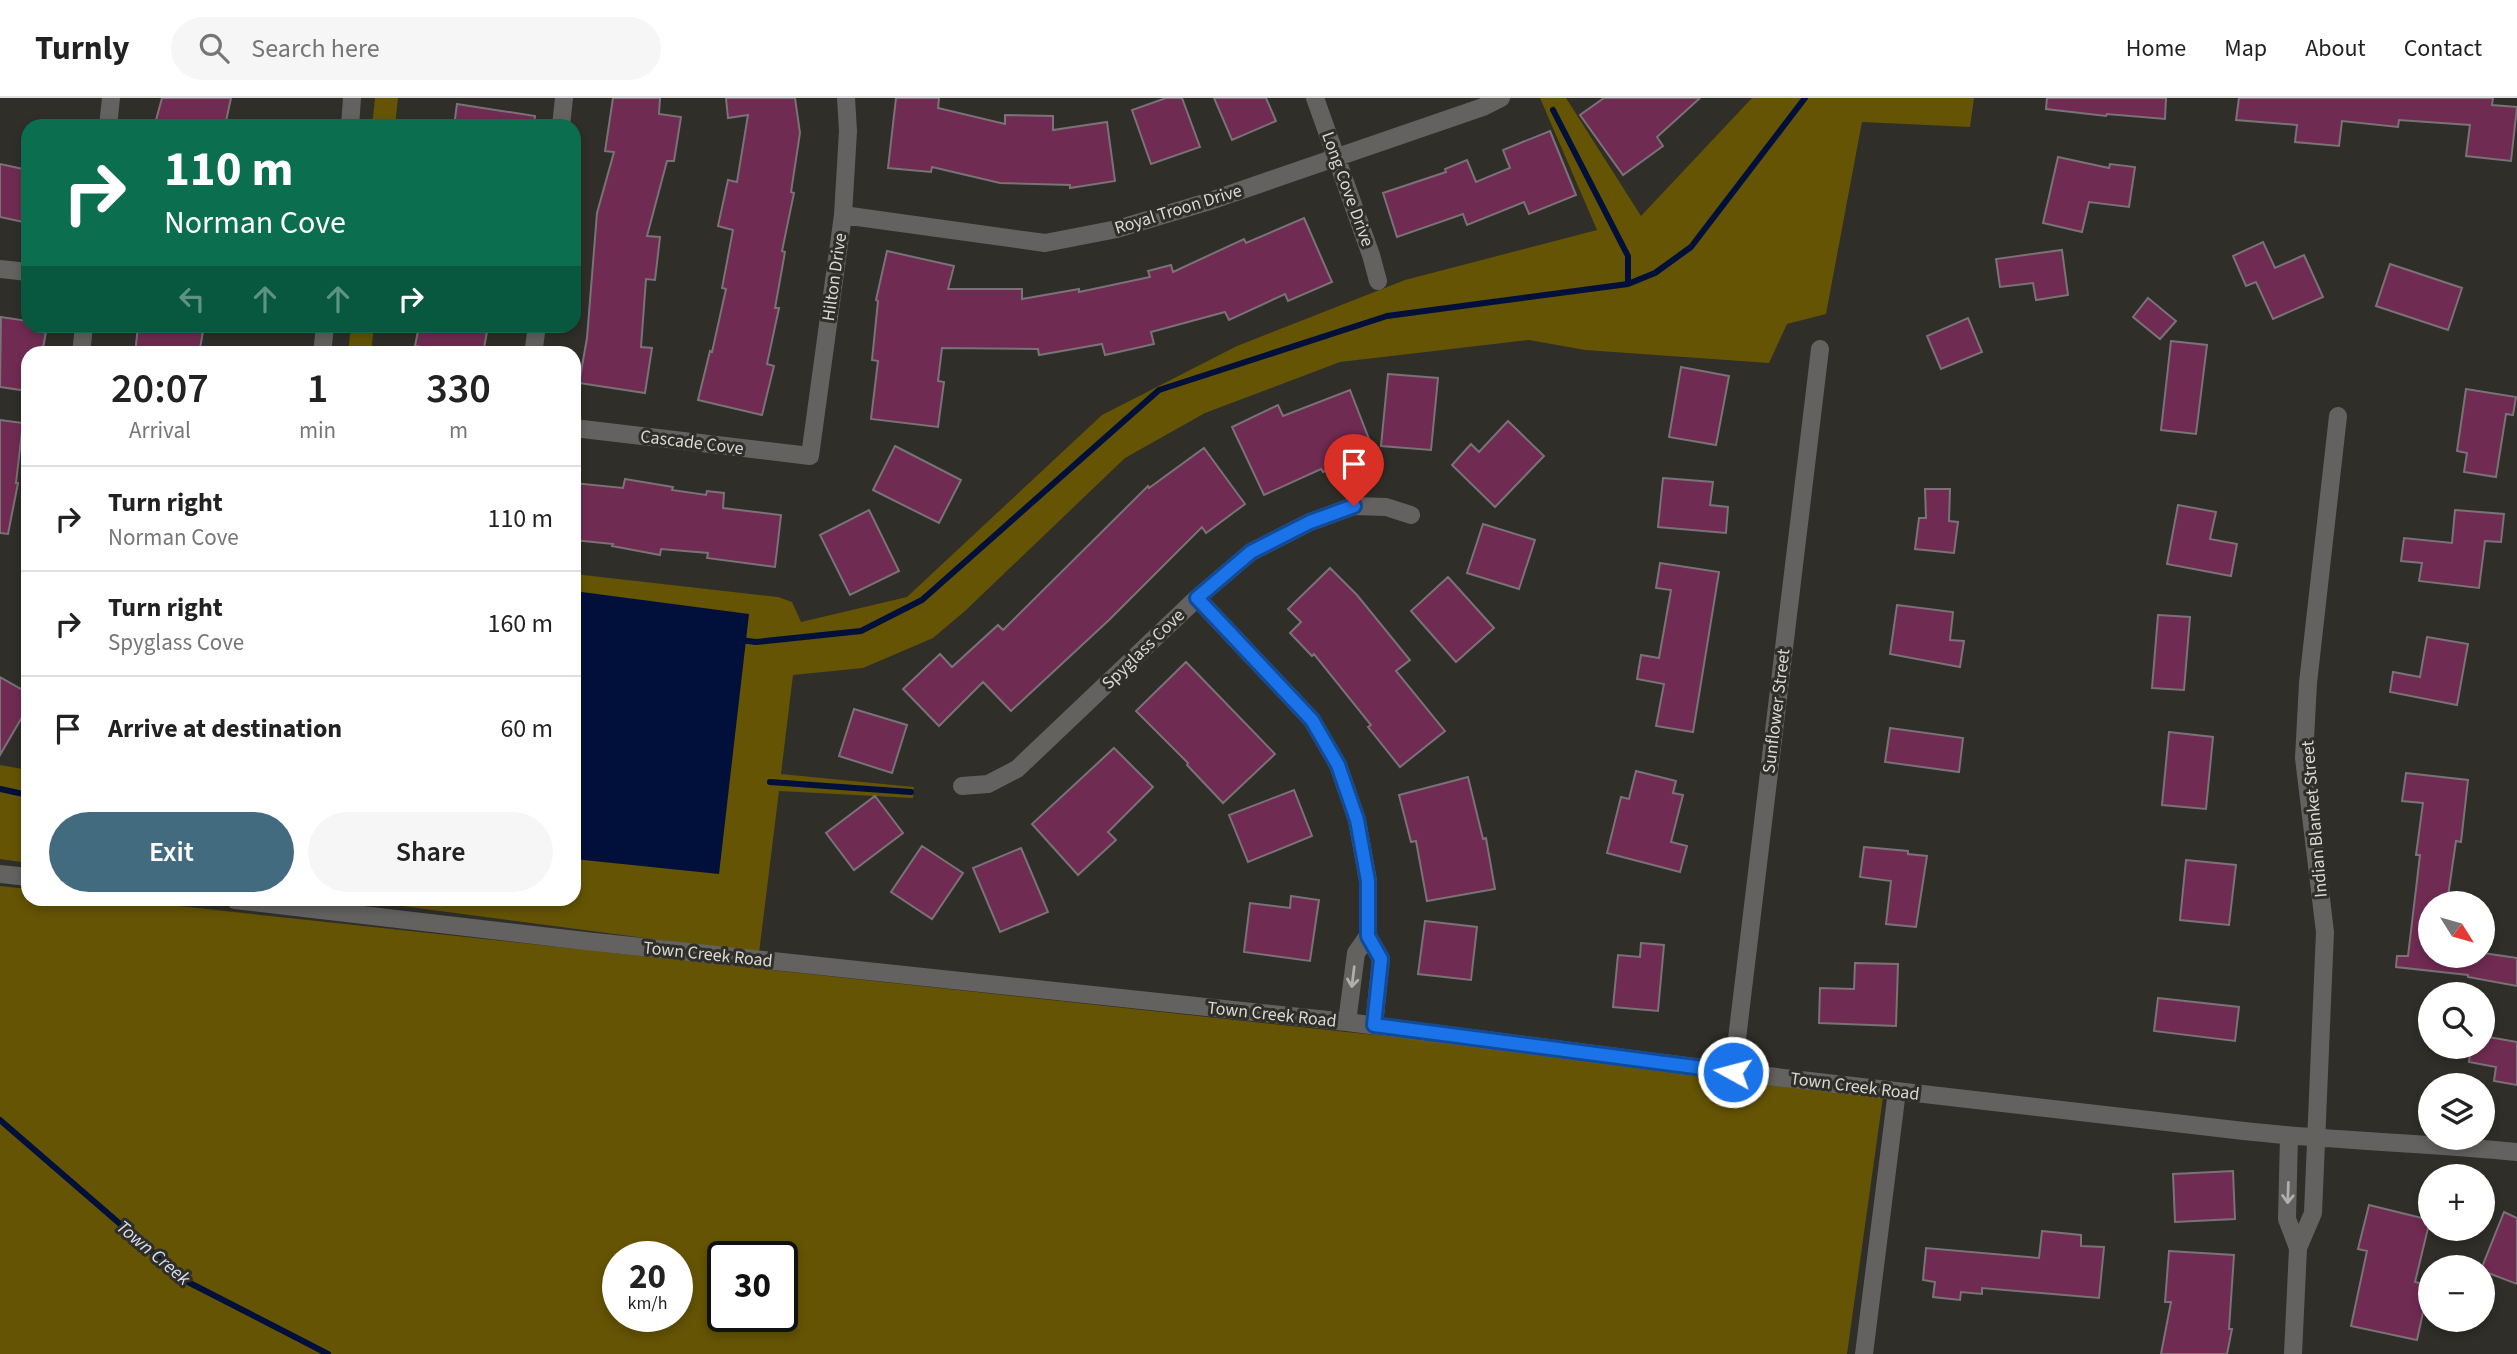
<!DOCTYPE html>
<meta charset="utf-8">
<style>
:root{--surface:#fff;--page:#f6f6f6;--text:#222;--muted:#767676;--line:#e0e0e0;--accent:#426b7f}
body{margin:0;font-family:"Source Sans 3",sans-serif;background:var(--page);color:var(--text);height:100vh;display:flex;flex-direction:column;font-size:26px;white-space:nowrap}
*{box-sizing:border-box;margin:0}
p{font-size:23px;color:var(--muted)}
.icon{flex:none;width:38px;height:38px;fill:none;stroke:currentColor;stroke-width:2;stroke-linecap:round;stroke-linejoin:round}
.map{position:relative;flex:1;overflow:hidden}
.sheet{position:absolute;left:21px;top:248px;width:560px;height:560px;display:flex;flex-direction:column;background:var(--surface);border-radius:21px;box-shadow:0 4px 10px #0003}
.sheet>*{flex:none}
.guide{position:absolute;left:21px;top:21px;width:560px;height:214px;border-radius:21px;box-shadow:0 4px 10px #0003;background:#0b6e4f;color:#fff;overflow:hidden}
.needle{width:46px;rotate:127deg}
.fabs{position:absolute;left:2418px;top:793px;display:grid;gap:14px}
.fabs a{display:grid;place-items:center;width:77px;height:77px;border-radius:50%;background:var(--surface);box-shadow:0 4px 10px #0003;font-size:35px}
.speed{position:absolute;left:602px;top:1143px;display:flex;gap:14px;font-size:35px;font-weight:700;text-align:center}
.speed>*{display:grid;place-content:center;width:91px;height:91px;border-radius:50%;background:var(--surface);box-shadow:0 4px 10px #0003;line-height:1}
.speed small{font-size:18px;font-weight:400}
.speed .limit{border:4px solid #111;border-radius:10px;background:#fff;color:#111}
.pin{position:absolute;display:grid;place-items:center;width:60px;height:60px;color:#fff;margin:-72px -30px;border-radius:50% 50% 50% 0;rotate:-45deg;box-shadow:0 0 7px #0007}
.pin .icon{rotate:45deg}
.me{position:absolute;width:77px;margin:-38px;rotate:277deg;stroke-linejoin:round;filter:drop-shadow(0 0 5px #0008)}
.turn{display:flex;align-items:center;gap:24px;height:147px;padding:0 28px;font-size:32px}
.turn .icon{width:91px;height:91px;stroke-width:2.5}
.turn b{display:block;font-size:49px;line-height:60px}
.lanes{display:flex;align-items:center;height:66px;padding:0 28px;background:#0003;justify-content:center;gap:35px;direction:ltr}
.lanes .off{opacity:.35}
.eta{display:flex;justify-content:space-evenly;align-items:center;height:119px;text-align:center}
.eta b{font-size:42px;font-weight:600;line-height:49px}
.button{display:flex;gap:14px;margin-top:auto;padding:14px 28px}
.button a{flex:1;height:80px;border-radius:42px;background:var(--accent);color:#fff;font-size:28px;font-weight:600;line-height:80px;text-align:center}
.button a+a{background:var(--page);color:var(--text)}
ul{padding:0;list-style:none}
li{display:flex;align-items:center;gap:21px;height:105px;padding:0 28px;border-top:2px solid var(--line)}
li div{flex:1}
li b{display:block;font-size:26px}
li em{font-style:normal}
header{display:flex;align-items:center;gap:42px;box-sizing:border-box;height:98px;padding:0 35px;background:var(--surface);border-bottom:2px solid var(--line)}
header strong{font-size:33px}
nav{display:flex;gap:38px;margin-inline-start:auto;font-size:24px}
.search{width:490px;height:63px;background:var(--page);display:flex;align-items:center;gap:18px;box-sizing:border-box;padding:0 24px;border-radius:38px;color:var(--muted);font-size:26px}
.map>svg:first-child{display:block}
.green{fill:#655404;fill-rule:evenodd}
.water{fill:#00103b}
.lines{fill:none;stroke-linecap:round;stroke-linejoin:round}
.stream{stroke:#00103b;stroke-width:6}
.building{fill:#702b52;stroke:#797276;stroke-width:2}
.minor{stroke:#646260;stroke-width:18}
.oneway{stroke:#b0afab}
.route-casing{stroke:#114b97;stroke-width:18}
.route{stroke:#1a73e8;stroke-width:12}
.labels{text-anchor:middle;stroke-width:6;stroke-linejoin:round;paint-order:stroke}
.street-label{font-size:18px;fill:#d9d8d4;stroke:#2f2e28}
.water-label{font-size:19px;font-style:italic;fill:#d3def1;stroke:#2f2e28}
</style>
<header>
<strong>Turnly</strong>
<div class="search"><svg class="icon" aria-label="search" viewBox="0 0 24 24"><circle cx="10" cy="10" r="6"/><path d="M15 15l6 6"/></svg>Search here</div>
<nav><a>Home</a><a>Map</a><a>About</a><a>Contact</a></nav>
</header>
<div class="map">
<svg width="2517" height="1256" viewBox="0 0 2517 1256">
<rect width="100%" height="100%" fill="#2f2e28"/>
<path class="green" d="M375 0H398L395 28H372Z
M1540 0H1566L1641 118 1752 0H1974L1970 29 1862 24 1826 216 1787 226 1769 265 1585 252 1529 242 1340 264 1205 315 1125 360 965 513 933 540 863 570 793 577 781 676 914 689 913 700 779 693 759 855 357 802H574V476L778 499 792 504 801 524 907 499 1102 317 1237 248 1405 182 1597 132Z
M351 228H374L371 255H348Z
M0 667 28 672V765L0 761Z
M0 788 28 791V802H123L1884 992 1847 1256H0ZM618 1158H677V1218H618ZM723 1158H782V1218H723Z"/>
<path class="water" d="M574 493 749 516 719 776 574 761Z"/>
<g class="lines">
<path class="stream" d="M1553 12 1628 158V186
M740 542 756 544 861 533 922 502 1159 292 1387 218 1628 186 1655 175 1691 149 1805 0
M770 684 911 694
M0 691 28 697
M0 1022 186 1183 328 1256"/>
</g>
<path class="building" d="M162 0H231L225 28H185L156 22Z
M613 0H660L659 16 681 19 674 63H667L647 138 660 139 655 182 646 181 641 249 652 250 645 295 579 285 587 240 597 115 614 54 605 53Z
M726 0H795L800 35 791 94 794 95 782 153 785 154 775 210H779L767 266 774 268 762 317 698 302 710 253 712 254 726 191 722 190 733 132 718 128 728 82 737 84 748 17 728 20Z
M896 0H939L938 10 1005 26V17L1053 18V32L1107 24 1115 83 1070 90V87L1000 85 932 69 931 74 888 70Z
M1166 0H1182L1200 49 1151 66 1132 12Z
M1214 0H1266L1276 23 1232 42Z
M1604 0H1700L1657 39 1663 48 1623 77 1580 17Z
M2047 0H2166L2165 21 2107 16 2106 18 2046 11Z
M2239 0H2493L2492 7 2517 9 2511 63 2466 58 2470 27 2399 22 2398 29 2342 23 2339 48 2295 44 2297 27 2236 22Z
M457 6 535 18 534 28H454Z
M1550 33 1576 97 1529 116 1524 104 1467 127 1463 116 1397 139 1383 95 1446 74 1445 71 1467 62 1476 84 1510 70 1503 52Z
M2058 59 2109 70 2110 66 2135 69 2129 109 2089 104 2082 134 2043 125Z
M0 66 28 72V125L0 119Z
M1304 120 1332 184 1288 203 1285 196 1229 222 1225 214 1151 234 1154 246 1105 257 1102 246 1039 257 1038 251 942 250 938 283 944 284 938 329 871 321 878 263 872 262 878 203 876 202 887 153 954 168 948 191H1022V201L1079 191V194L1150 179 1148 173 1171 167 1173 174 1244 141 1246 145Z
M2263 144 2275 170 2304 157 2323 199 2273 221 2256 184 2246 188 2233 158Z
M2062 152 2068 197 2036 202 2033 185 2000 189 1996 161Z
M2390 166 2462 190 2448 232 2376 208Z
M2148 200 2176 223 2160 241 2133 219Z
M1 219 28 223V228H47L42 256H28V293L0 289Z
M1968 220 1982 254 1941 271 1927 238Z
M138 228H204L199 256H135Z
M419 228H488L483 256H468L415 248Z
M2171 243 2207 247 2196 336 2161 332Z
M1681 269 1729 278 1716 347 1669 339Z
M1388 276 1438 280 1431 352 1381 348Z
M2466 291 2516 299 2513 317 2506 316 2496 379 2464 374 2467 355 2457 353Z
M1350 292 1374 354 1323 374 1321 371 1264 397 1232 329 1278 307 1283 318Z
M0 322 23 325 16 385H18L8 436 0 435Z
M1508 323 1544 358 1495 409 1452 367 1471 346 1479 354Z
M895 348 961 382 939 425 873 392Z
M1204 350 1245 406 1206 435 1202 429 1109 522 1011 613 983 584 939 628 903 591 940 556 952 569 998 527 1003 532 1148 388 1149 390Z
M1663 380 1713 384 1710 407 1728 409 1726 435 1658 429Z
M625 381 673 389 672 392 706 397 707 393 724 395 723 410 781 417 775 469 707 460 708 455 661 451 660 457 612 448 613 446 574 442V385L623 390Z
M1925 391H1950L1949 423 1958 424 1954 455 1915 451 1919 420H1926Z
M2178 407 2216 414 2210 441 2237 446 2231 478 2167 466Z
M869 412 899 473 850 497 820 437Z
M2455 412 2504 416 2501 444 2485 443 2479 490 2419 483 2422 465 2401 463 2404 440 2452 445Z
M1483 426 1535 442 1519 491 1467 475Z
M1660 465 1719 474 1693 634 1656 628 1664 586 1637 581 1641 557 1659 560 1671 492 1656 490Z
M1330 470 1357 497 1410 562 1396 573 1445 633 1400 669 1368 629 1371 627 1314 556 1312 558 1290 535 1301 524 1288 511Z
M1448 479 1494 530 1456 564 1411 513Z
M1897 507 1953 514 1950 542 1964 543 1960 569 1890 556Z
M2158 517 2190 519 2184 592 2152 590Z
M2427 539 2468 546 2457 607 2390 594 2393 574 2420 579Z
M1186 564 1275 656 1223 705 1187 667 1188 665 1136 613Z
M0 579 28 595V609L0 657Z
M854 611 907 627 892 675 839 658Z
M1890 630 1963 640 1959 674 1885 664Z
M2169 634 2213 639 2206 711 2162 707Z
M1114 650 1153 689 1108 734 1116 742 1078 777 1032 726Z
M1636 673 1676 683 1673 695 1683 697 1671 744 1687 748 1680 774 1607 755 1621 699 1629 701Z
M2406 675 2468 682 2461 744 2456 743 2447 805H2431V858H2483V855L2517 860V888L2468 879V877L2396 869 2397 858H2408L2420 757H2416L2423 705 2402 703Z
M1468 679 1483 741 1486 740 1495 791 1427 803 1416 743 1411 744 1399 697Z
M1294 692 1312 738 1248 764 1229 717Z
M875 698 903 735 854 772 826 735Z
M922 748 963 775 932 821 891 794Z
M1864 749 1908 753V756L1927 758 1916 829 1886 826 1891 783 1860 779Z
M1021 750 1048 814 1000 834 973 770Z
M2186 762 2236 767 2229 827 2180 822Z
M1291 798 1319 802 1310 863 1244 854 1250 805 1290 810Z
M1425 823 1477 829 1471 882 1418 876Z
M1641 845 1664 847 1658 913 1613 909 1618 857 1640 859Z
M1855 865 1898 866 1896 928 1819 925 1820 890 1854 891Z
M2158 900 2239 909 2235 943 2154 933Z
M2483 938 2517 944V987L2494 983 2496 969 2469 964 2471 948H2483Z
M2233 1073 2235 1121 2175 1124 2173 1076Z
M2369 1107 2430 1122 2415 1184 2429 1187 2417 1242 2351 1228 2367 1153 2358 1151Z
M2504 1114 2517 1120V1186L2483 1173 2482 1169Z
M2042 1133 2081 1137V1148L2104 1149 2099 1200 1982 1190V1196L1961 1194 1960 1202 1933 1199 1935 1184 1923 1182 1926 1150 2039 1160Z
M2169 1153 2234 1157 2229 1231H2232L2227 1256H2161L2171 1204H2165Z"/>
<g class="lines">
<path class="minor" d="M1315 0 1371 157 1378 183
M108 28 111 0
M350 28 352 0
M561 28 564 0
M843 117 1045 145 1117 131 1207 104 1483 9 1501 0
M0 171 28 174
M81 256 84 228
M322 256 325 228
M533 256 537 228
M574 330 810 358 843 117 848 33 846 0
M1197 500 1312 622 1338 667 1357 722 1368 783V838L1381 861 1374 927
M962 688 988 686 1017 671 1197 500 1251 454 1310 424 1354 408 1386 409 1411 417
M0 776 28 779
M235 802 585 843 1347 924 1733 974 2244 1033C2335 1043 2426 1045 2517 1054
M1347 924 1356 855 1368 838
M1733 974 1820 251
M2289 1038 2287 1121 2298 1150
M1864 1256 1897 993
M2293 1256 2298 1150 2313 1115 2325 834 2304 660 2308 585 2338 318"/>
</g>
<defs><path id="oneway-shaft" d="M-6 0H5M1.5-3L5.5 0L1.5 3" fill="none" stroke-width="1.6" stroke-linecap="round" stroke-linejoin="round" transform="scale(1.75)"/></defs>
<g class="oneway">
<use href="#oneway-shaft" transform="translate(1353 879) rotate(97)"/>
<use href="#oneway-shaft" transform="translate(2288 1095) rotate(92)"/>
</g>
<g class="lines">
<defs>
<path id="route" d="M1354 408 1310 424 1251 454 1197 500 1312 622 1338 667 1357 722 1368 783V838L1381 861 1374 927 1733 974"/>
</defs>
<use href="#route" class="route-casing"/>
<use href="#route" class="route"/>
</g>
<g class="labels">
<g class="street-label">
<text transform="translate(1348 91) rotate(70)" y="6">Long Cove Drive</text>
<text transform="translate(1178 111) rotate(-17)" y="6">Royal Troon Drive</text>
<text transform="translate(834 179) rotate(-82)" y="6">Hilton Drive</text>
<text transform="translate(692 344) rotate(7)" y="6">Cascade Cove</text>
<text transform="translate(1143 551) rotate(-44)" y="6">Spyglass Cove</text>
<text transform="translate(1776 613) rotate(-83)" y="6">Sunflower Street</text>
<text transform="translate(2314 721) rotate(-95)" y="6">Indian Blanket Street</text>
<text transform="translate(708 856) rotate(6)" y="6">Town Creek Road</text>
<text transform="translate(1272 916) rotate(6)" y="6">Town Creek Road</text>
<text transform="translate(1855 988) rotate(7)" y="6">Town Creek Road</text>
</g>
<g class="water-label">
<text transform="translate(154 1154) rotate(40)" y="7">Town Creek</text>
</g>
</g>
</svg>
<div class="fabs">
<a><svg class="needle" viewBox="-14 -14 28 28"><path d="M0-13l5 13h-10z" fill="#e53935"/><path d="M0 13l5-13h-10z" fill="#767676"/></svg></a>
<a><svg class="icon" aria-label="search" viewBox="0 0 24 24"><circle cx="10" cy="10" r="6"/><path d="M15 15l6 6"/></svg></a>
<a><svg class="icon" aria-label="layers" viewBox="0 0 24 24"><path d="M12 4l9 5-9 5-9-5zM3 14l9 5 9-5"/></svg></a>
<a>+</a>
<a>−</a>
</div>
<div class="speed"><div>20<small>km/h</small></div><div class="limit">30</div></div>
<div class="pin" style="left:1354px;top:408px;background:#d93025"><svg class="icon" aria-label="arrive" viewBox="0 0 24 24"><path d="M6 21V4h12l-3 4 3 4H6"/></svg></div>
<svg class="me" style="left:1733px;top:974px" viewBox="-20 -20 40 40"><circle r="17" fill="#1a73e8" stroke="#fff" stroke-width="3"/><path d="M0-11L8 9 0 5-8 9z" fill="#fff"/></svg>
<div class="guide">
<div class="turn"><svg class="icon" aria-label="right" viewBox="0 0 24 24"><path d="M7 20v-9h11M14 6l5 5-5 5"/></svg><div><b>110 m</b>Norman Cove</div></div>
<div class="lanes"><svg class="icon off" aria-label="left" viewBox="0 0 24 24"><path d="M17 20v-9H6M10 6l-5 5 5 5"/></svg><svg class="icon off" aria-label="ahead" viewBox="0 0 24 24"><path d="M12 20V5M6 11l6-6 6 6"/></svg><svg class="icon off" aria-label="ahead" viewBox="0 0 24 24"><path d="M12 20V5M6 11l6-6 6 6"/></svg><svg class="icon" aria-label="right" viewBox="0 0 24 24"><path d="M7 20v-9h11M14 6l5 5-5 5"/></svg></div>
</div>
<section class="sheet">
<div class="eta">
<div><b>20:07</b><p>Arrival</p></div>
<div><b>1</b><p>min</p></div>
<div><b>330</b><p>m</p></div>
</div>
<ul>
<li><svg class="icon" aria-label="right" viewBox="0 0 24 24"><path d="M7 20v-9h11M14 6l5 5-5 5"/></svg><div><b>Turn right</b><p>Norman Cove</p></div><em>110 m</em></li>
<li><svg class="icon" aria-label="right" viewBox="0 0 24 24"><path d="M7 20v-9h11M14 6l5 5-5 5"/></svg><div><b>Turn right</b><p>Spyglass Cove</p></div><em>160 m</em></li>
<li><svg class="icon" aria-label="arrive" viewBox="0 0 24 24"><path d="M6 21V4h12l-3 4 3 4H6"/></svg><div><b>Arrive at destination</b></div><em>60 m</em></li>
</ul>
<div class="button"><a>Exit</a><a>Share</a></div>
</section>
</div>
